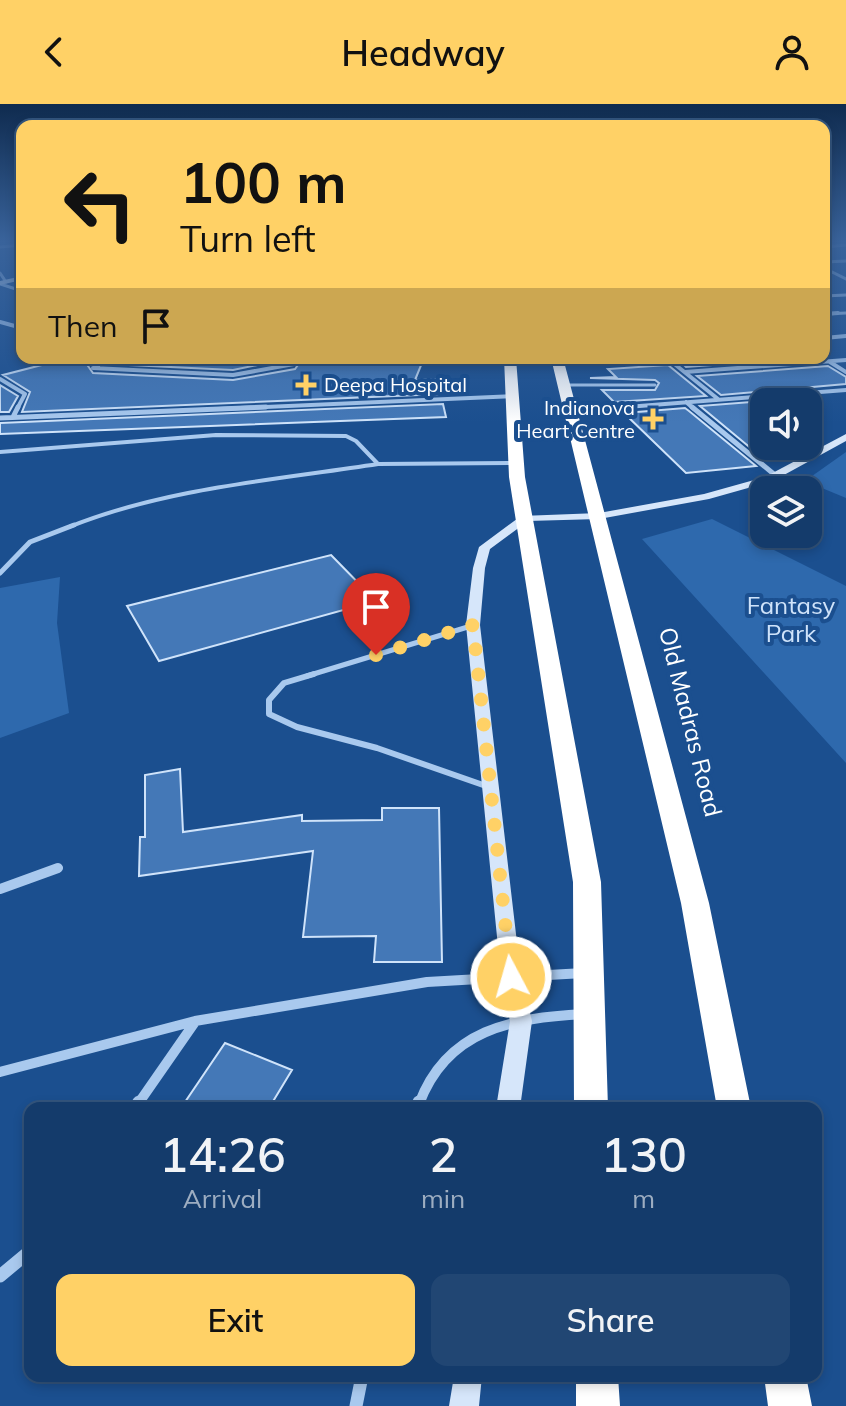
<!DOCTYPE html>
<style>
:root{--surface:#143b6b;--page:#214673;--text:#f1f3f6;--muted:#9dadc1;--line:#33557e;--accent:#ffd166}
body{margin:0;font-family:Mulish,sans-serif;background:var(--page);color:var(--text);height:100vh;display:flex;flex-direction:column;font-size:30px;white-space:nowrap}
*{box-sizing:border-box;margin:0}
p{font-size:26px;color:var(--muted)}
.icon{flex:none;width:44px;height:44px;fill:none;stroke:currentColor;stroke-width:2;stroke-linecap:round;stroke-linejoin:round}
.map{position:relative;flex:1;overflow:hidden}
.side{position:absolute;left:24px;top:998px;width:798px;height:280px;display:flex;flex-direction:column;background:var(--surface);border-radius:16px;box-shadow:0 4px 12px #0003,0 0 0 2px var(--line)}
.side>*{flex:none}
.guide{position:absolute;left:16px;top:16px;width:814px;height:244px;border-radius:16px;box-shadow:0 4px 12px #0003,0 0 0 2px var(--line);background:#ffd166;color:#111;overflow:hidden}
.controls{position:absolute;left:750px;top:284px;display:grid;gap:16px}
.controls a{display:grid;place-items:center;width:72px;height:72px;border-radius:16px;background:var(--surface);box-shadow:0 4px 12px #0003,0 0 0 2px var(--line);font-size:40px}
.pin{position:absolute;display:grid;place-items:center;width:68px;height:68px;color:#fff;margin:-82px -34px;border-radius:50% 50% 50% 0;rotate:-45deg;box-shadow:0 0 8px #0007}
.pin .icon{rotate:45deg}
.me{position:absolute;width:88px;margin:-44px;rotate:354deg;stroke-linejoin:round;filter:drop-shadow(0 0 6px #0008)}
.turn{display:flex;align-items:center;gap:28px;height:168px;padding:0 32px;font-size:36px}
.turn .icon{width:104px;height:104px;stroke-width:2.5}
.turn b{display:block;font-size:56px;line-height:68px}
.then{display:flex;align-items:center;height:76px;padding:0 32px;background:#0003;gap:16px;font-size:30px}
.eta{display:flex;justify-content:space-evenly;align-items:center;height:136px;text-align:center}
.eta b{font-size:48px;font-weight:600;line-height:56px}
.action{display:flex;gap:16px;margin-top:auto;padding:16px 32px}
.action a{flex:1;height:92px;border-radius:16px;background:var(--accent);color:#111;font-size:32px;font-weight:600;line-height:92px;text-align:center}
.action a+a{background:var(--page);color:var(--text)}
header{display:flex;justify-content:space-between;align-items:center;height:104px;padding:0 32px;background:var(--accent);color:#111;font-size:36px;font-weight:600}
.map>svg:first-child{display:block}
.green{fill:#2e69ad}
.building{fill:#4478b7;stroke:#cfe3fa;stroke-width:2}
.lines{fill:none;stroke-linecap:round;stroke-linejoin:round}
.lane-far3{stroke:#a9c9ee;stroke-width:3}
.lane-far2{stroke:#a9c9ee;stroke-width:4}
.lane-far1{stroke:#a9c9ee;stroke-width:5}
.lane{stroke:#a9c9ee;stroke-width:6}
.street-far4{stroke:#a9c9ee;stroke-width:3}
.street-far3{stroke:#a9c9ee;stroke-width:4}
.street-far2{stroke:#a9c9ee;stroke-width:5}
.street-far1{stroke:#a9c9ee;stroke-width:10}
.street{stroke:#a9c9ee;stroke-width:13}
.secondary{fill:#d6e6fa;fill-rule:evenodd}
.highway{fill:#fff;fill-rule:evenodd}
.route{stroke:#ffd166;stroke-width:14;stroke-dasharray:0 25.2}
.poi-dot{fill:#ffd166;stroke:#1b4f8f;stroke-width:3}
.labels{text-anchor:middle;stroke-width:8;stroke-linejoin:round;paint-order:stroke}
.far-poi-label{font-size:20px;fill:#fff;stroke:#1b4f8f;text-anchor:start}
.park-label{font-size:24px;fill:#cfe3fa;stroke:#1b4f8f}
.street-label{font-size:24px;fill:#fff;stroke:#1b4f8f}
</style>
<header><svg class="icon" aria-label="back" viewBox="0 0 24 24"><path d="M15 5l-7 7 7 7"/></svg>Headway<svg class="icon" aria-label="person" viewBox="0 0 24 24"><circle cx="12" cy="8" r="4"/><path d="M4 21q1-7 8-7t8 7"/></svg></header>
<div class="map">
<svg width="846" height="1302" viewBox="0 0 846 1302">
<rect width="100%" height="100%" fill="#1b4f8f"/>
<path class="green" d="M846 348V394L805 377Z
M712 415 846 482V659L642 435Z
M60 473 57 519 69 609 0 634V484Z"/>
<path class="building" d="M69 254H99L88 262 93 269 233 276 295 265 303 254H424L415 276 438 275 441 290 22 308 30 288 3 271Z
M113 254H292L233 266 109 260Z
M709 254H806L686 263 683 260 715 259Z
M668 261 706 292 614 298 602 286H655L659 279 655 276 590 274 616 273 608 265Z
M828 262 846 273V280L721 291 697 272Z
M0 281 18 292 9 308H0Z
M802 294 807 298H764V342L770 344 753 346 700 302Z
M443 300 446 313 0 330V319Z
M685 304 689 307 756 362 686 369 624 309Z
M331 451 376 497 159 557 127 502Z
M180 665 183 728 302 711V717L382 716V704H439L442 858H374L376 832 303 833 313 747 139 772 140 733H145V671Z
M225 939 292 966 269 1004H181Z"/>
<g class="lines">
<path class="lane-far3" d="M564 281H655"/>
<path class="lane-far2" d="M0 348 216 331 346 332 356 337 378 360 515 359
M69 423C166 384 275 376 378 360"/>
<path class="lane-far1" d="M0 469 30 438 74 421
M307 572 471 522"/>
<path class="lane" d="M314 570 284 579 269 596V610L297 623 377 644 486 682"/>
<path class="street-far4" d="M0 143 22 141
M824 143 846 141
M824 158 846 157
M824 164 846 175
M0 169 6 178
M0 180 22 187
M824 192 846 191
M824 210 846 209"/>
<path class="street-far3" d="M824 210 838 209
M0 218 22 224
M824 234 846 232
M667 254 718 295
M830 258 846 268
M93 264 233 271 294 260 298 254
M94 264 108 254
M685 268 846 256
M0 275 25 290 17 305
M686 298 694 305
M219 305 513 292
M601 305 846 286"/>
<path class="street-far2" d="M692 303 775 371
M570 307 628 303
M13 313 18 303
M0 314 266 303"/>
<path class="street-far1" d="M0 785 58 764
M0 968 195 917 427 878 584 869
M138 1000 195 918
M419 1000C447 925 512 914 584 910"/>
<path class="street" d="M135 1004 139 998
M417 1004 419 998
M0 1172 30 1147
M356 1302 362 1272"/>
<path class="secondary" d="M22 172V176L0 181V177Z
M846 330V337L773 377 709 395 599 415 528 417 490 445 485 464 480 521 521 873 532 917 520 1004H496L510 917 501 873 466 521 473 464 479 443 521 412 599 409 704 390 765 373Z
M454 1272H482L479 1302H449Z"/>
<path class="highway" d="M504 254H516L525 373 601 778 608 1004H574L573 778 509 373Z
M551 254H563L709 799 751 1004H717L681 799Z
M576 1272H618L620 1302H576Z
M764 1272H806L812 1302H768Z"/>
</g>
<linearGradient id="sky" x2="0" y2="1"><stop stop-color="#0f2b4f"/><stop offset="0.43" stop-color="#39639b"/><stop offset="1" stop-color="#39639b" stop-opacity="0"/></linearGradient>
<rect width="846" height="319" fill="url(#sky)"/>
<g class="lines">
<path class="route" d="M376 551 473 521 511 873"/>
</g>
<g class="poi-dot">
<path d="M302 269h8v8h8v8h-8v8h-8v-8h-8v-8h8z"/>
<path d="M649 303h8v8h8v8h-8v8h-8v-8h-8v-8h8z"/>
</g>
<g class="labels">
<g class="far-poi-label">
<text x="324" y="288">Deepa Hospital</text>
<text x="635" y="311" text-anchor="end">Indianova<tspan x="635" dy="23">Heart Centre</tspan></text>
</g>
<g class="park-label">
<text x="791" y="510">Fantasy<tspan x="791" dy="28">Park</tspan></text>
</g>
<g class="street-label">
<text transform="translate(690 618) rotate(76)" y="8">Old Madras Road</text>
</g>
</g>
</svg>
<div class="controls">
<a><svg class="icon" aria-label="sound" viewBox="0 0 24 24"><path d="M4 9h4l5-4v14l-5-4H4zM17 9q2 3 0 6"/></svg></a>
<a><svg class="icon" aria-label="layers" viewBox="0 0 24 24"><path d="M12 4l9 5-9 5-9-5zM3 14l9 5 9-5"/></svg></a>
</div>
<div class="pin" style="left:376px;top:551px;background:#d93025"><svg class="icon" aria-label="arrive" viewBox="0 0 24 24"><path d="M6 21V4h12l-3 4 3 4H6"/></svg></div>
<svg class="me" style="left:511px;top:873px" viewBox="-20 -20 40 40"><circle r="17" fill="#ffd166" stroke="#fff" stroke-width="3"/><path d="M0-11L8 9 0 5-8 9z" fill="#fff"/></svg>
<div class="guide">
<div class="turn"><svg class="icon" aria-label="left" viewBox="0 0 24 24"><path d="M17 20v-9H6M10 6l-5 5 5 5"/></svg><div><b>100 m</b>Turn left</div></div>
<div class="then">Then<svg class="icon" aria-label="arrive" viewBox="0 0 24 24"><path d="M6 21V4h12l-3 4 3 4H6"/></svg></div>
</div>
<section class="side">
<div class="eta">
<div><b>14:26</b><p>Arrival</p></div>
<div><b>2</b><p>min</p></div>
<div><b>130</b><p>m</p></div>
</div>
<div class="action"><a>Exit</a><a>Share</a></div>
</section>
</div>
